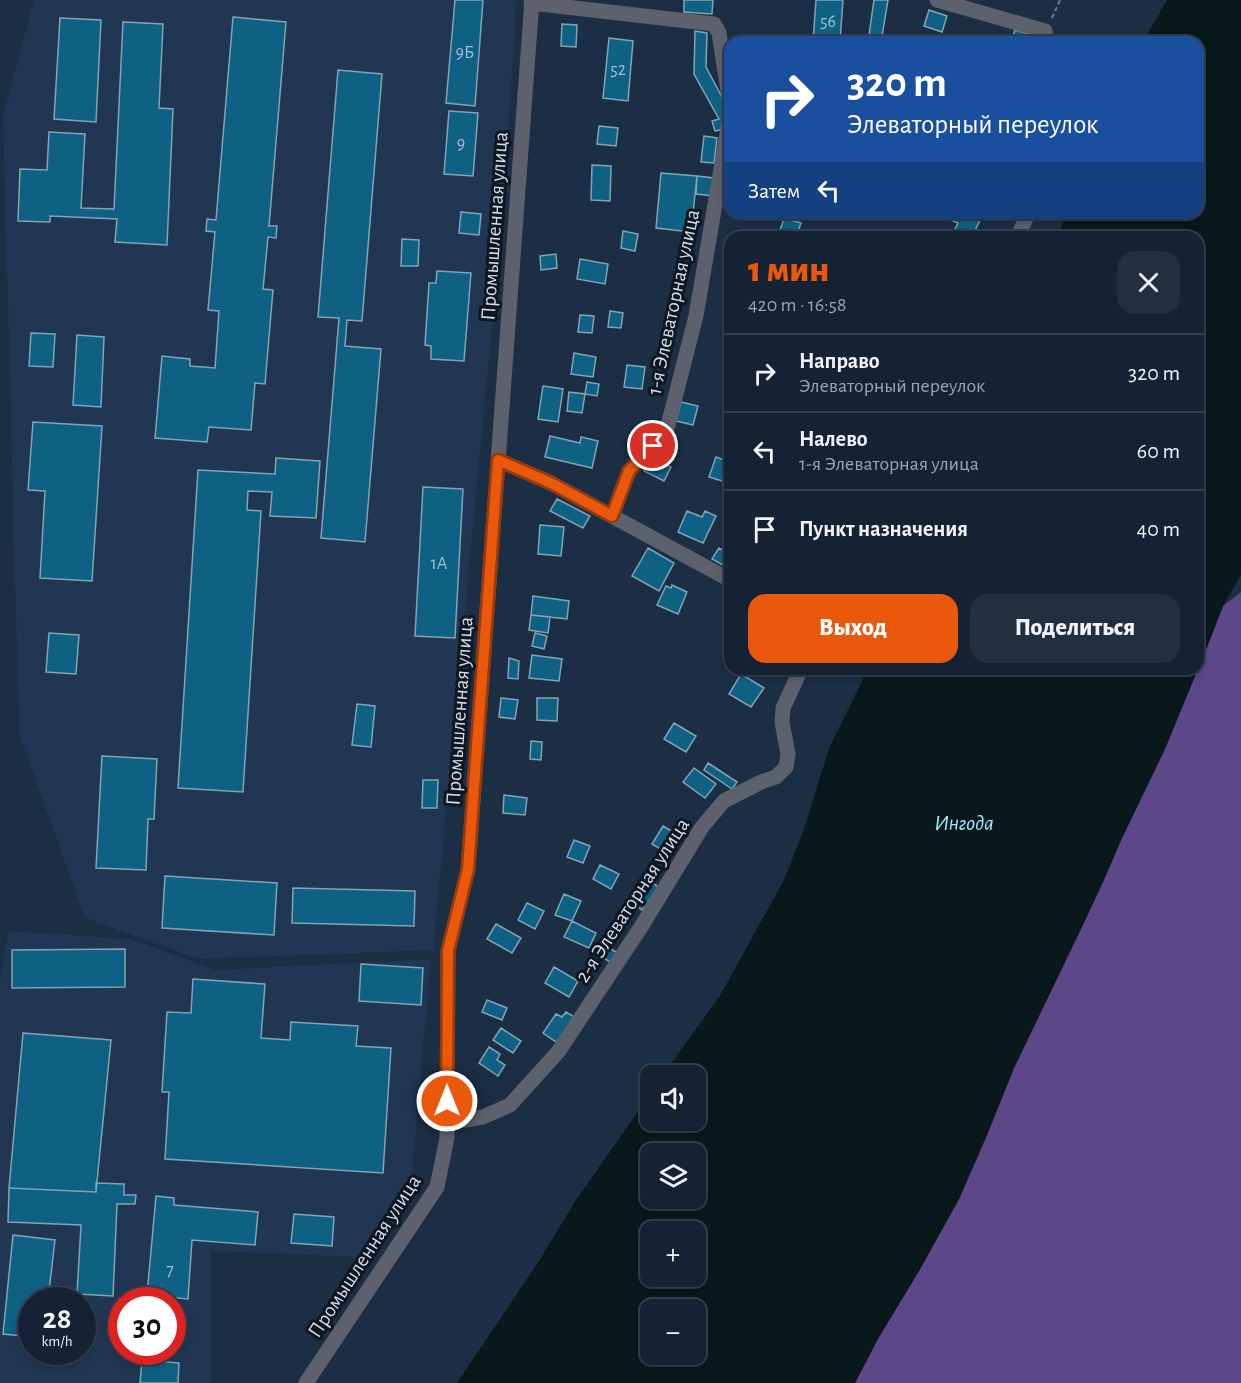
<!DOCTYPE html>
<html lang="ru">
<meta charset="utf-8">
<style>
:root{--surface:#152233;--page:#222f3f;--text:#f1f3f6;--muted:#9da4ac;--line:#343f4e;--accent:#ea580c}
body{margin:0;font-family:"Alegreya Sans",sans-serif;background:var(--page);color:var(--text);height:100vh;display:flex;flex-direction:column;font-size:22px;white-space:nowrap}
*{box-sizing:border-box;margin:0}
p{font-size:20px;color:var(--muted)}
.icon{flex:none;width:33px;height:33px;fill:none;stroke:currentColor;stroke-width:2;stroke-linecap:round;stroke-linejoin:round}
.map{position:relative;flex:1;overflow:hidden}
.panel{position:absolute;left:724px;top:231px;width:480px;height:444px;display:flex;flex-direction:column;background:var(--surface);border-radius:18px;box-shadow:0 3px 9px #0003,0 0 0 2px var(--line)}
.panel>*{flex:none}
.hud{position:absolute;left:724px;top:36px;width:480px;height:183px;border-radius:18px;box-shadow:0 3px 9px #0003,0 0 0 2px var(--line);background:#1a4fa0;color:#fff;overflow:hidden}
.tools{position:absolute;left:640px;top:1065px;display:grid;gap:12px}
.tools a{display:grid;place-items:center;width:66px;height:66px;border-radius:12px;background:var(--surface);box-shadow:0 3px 9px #0003,0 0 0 2px var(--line);font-size:30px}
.speed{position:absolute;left:18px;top:1287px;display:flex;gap:12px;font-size:30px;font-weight:700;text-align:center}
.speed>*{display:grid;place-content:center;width:78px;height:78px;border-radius:50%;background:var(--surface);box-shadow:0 3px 9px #0003,0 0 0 2px var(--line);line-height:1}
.speed small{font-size:15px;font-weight:400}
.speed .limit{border:9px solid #d22;background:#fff;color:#111}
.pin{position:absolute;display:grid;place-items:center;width:51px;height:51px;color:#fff;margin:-26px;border:3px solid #fff;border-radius:50%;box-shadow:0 2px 6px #0007}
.me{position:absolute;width:66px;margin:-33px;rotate:0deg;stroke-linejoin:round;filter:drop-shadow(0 0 4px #0008)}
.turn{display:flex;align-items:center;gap:21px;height:126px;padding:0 24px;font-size:27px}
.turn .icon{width:78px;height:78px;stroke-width:2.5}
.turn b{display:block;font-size:42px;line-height:51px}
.then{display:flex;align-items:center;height:57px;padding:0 24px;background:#0003;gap:12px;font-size:22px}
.round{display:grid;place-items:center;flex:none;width:63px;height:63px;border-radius:18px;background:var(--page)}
.summary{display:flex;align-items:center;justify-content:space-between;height:102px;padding:0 24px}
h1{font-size:36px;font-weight:800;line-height:45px;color:var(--accent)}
.cta{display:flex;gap:12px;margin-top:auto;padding:12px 24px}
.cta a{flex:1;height:69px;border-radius:18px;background:var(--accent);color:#fff;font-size:24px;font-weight:800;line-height:69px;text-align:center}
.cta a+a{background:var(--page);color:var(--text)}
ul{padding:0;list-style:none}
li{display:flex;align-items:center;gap:18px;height:78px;padding:0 24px;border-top:2px solid var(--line)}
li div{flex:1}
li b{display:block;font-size:22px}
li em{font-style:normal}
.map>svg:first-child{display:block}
.built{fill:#213652;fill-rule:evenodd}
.green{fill:#5d4789}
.water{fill:#08181b;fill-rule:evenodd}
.building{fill:#0f6183;stroke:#81a4b7;stroke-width:1.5}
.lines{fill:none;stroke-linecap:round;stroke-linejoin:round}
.path{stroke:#707f92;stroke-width:2;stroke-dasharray:4.5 3;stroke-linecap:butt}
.street{stroke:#5d606d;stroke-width:15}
.route-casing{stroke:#983908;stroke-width:15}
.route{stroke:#ea580c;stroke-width:10}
.labels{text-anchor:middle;stroke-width:6;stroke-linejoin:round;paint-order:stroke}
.number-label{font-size:18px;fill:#a2bfd2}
.street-label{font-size:21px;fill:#d3deed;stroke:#0e1620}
.water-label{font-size:22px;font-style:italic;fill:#97edfd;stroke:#0e1620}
</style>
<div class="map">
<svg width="1241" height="1383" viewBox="0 0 1241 1383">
<rect width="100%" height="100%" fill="#1c2e44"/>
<path class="built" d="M34 0H516L507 166 433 950 199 959 85 918 19 733 3 116Z
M9 931 130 939 216 970 431 959 411 1185 359 1257 210 1251V1383H0V979ZM32 1300H82V1352H32ZM122 1300H172V1352H122Z"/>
<path class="green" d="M1241 592V1383H855L879 1337 919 1271 959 1199 987 1135 1014 1068 1080 931 1103 882 1122 838 1165 749 1223 606Z"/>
<path class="water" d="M1167 0H1241V575L1223 606 1199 668 1198 237H1058L1066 213H1198V42H1143Z
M868 669H1198L1165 749 1122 838 1103 882 1080 931 1014 1068 987 1135 959 1199 919 1271 879 1337 855 1383H457L539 1261 576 1200 651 1093V1120H696V1076L663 1075 721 994 784 880 803 832 830 746ZM651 1154H696V1198H651ZM651 1232H696V1276H651ZM651 1310H696V1354H651Z"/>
<path class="building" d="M455 0H483L475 106 446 103Z
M684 0H713L712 14 684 12Z
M816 0H843L840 42H813Z
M874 0H888L881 42H868Z
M929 10 947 16 942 32 924 26Z
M233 17 286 22 269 226H277L276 238 268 237 263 289 273 290 265 384 255 383 251 430 209 427 207 442 155 438 162 356 190 359V366L215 368 219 311 208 310 215 232 206 231 207 219 216 220Z
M60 18 101 20 96 122 54 119Z
M123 22 163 24 159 108 173 109 167 245 115 242 117 219 50 216V222L18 221 20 169 47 170 49 132 85 134 81 208 114 209Z
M562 24 577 25 576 47 561 46Z
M1015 30 1036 36 1034 42H1011Z
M695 31 707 33 706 67 729 110 725 129 715 131 712 121 719 119 694 74Z
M609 38 633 41 628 101 603 98Z
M338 70 382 74 362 321 347 320 345 346 381 349 365 542 321 538 339 318 318 317Z
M449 111 478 113 473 176 444 174Z
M599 126 618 128 616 146 597 144Z
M704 136 717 138 714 163 701 162Z
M592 165 611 166 610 201 591 200Z
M661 173 697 176 691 232 656 228Z
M697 176 714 178 713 196 696 194Z
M461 212 481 214 479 235 459 233Z
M951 213H965L980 220 972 237H969L954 231 958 223 949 219Z
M784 218 801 223 796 237H788L779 234Z
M623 231 638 234 635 251 621 248Z
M402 239 419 240 418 266H401Z
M556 254 557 268 541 270 540 256Z
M580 259 608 264 605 284 577 279Z
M437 271 471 273 464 361 431 359V346L425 345 429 283H436Z
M610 311 623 313 621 328 608 327Z
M580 315 594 316 592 333 578 332Z
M31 333 55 334 53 367 29 366Z
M77 335 104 337 101 407 73 405Z
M574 353 596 357 593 377 571 374Z
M627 365 645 367 642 389 624 387Z
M587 382 599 384 597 396 585 394Z
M543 386 563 389 558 422 538 419Z
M569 392 585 394 582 413 567 411Z
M681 402 698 406 693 425 676 421Z
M730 420V441L723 438Z
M33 422 102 426 92 581 40 578 45 491 28 490Z
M550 436 580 443 581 437 598 441 592 468 545 457Z
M716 457 730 462 729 483 709 477Z
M276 458 320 461 316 518 270 516 272 492 248 491 247 510 261 511 243 792 178 788 198 470 275 474Z
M649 461 657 465 659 461 671 467 664 481 644 471Z
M423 487 463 489 455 638 415 636Z
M557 499 590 516 583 528 550 511Z
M687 511 702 517 705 511 716 516 703 543 678 532Z
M540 525 564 527 561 556 538 554Z
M730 544V569L712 559 719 548 726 552Z
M648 548 674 563 659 591 632 576Z
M672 585 687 592 678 614 657 605 666 586 671 588Z
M533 596 569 601 567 619 531 615Z
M531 615 550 617 548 633 529 630Z
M49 633 79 635 76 674 46 672Z
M535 633 547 636 544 649 532 646Z
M532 655 562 659 559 681 529 678Z
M509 658 519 661 518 679 508 678Z
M741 674 764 688 751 707 729 694Z
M501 698 518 700 515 719 499 717Z
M537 698H558L557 721 537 720Z
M357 704 375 706 371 747 352 745Z
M674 723 696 736 686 752 664 739Z
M531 741 542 742 541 760 530 759Z
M102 756 157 759 154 819H148L146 870 96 868Z
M708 763 737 782 732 789 704 770Z
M694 768 716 784 705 798 683 782Z
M423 780H438L437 808H422Z
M504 795 527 798 525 815 503 813Z
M663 826 678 835 667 853 652 844Z
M574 840 590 846 583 863 567 857Z
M600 865 619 874 611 889 593 879Z
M165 876 277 883 274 935 162 928Z
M645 878 662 889 650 899 642 910 633 904 641 892 637 890Z
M293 888 415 891 414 926 292 923Z
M564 894 581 901 572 921 555 915Z
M527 903 544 911 535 929 518 920Z
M572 921 596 933 589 948 564 937Z
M496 924 521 938 512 953 487 939Z
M602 944 618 953 612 963 596 954Z
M125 949V987L12 988V950Z
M361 964 423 968 421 1005 359 1001Z
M554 967 578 981 569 997 545 983Z
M193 979 265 984 261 1038 290 1040 291 1022 358 1026 356 1046 391 1048 383 1173 165 1159 169 1092H162L167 1012 191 1013Z
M487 1000 507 1008 502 1020 482 1012Z
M566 1012 576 1018 559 1044 543 1033 556 1014 562 1017Z
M501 1028 521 1041 513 1053 493 1040Z
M23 1033 111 1040 96 1192 9 1188Z
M489 1047 500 1054 497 1060 505 1065 498 1076 479 1063Z
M96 1183 124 1184V1195H136L135 1204H117L113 1296 77 1294 81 1225 8 1222 9 1188 96 1192Z
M156 1196 174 1198V1205L258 1212 255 1245 192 1240 188 1299 147 1295Z
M294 1214 334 1217 332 1246 291 1243Z
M13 1235 55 1240 48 1300H32V1337L3 1334Z
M142 1360 179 1363 178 1383H140Z"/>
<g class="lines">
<path class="path" d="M1052 18 1060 0"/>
<path class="street" d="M937 0 1045 31 1047 42
M531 3 714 24 719 33 730 104
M1018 237 1028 213
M498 460 551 483 730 580
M612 516 629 471 666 433 696 316 730 116
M447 1123 483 1117 510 1105 558 1052 641 927 702 827 724 801 761 782 776 777 786 767 788 754 782 722 783 708 801 669
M306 1383 437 1187 447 1138 448 951 468 869 532 0"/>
</g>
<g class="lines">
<defs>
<path id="route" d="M447 1101 448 951 468 869 498 460 551 483 612 516 629 471 653 446"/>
</defs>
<use href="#route" class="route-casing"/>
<use href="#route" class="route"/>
</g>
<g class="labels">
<g class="number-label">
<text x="828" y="27">56</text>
<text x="465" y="58">9Б</text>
<text x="618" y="75">52</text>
<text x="461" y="149">9</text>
<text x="439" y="569">1А</text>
<text x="170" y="1276">7</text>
</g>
<g class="street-label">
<text transform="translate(494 226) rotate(-86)" y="7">Промышленная улица</text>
<text transform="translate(673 302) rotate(-78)" y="7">1-я Элеваторная улица</text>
<text transform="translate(459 711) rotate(-86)" y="7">Промышленная улица</text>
<text transform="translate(632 900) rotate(-57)" y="7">2-я Элеваторная улица</text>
<text transform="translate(364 1256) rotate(-57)" y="7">Промышленная улица</text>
</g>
<g class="water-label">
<text x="964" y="830">Ингода</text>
</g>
</g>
</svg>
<div class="tools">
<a><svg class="icon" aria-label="sound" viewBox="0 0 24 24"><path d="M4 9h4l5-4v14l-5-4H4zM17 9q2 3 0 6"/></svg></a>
<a><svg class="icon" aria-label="layers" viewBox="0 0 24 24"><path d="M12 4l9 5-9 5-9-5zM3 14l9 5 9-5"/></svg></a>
<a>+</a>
<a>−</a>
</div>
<div class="speed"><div>28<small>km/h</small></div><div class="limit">30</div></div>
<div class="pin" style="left:653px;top:446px;background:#d93025"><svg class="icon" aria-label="arrive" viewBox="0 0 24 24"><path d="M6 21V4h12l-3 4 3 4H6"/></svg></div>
<svg class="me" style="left:447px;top:1101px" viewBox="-20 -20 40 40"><circle r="17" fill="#ea580c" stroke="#fff" stroke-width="3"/><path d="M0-11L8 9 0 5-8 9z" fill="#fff"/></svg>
<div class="hud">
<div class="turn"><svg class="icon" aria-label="right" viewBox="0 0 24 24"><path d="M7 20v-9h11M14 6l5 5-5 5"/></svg><div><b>320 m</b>Элеваторный переулок</div></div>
<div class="then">Затем<svg class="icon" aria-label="left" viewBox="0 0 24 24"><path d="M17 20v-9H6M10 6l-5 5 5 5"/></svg></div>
</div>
<section class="panel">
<div class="summary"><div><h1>1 мин</h1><p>420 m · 16:58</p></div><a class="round"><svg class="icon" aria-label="close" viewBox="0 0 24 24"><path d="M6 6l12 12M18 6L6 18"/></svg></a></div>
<ul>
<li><svg class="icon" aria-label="right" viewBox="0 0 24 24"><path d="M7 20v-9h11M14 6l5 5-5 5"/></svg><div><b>Направо</b><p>Элеваторный переулок</p></div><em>320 m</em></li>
<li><svg class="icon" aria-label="left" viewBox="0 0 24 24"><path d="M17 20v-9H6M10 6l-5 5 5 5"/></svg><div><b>Налево</b><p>1-я Элеваторная улица</p></div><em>60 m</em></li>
<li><svg class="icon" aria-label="arrive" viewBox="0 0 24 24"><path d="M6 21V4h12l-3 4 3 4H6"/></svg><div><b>Пункт назначения</b></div><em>40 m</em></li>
</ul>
<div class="cta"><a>Выход</a><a>Поделиться</a></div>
</section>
</div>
